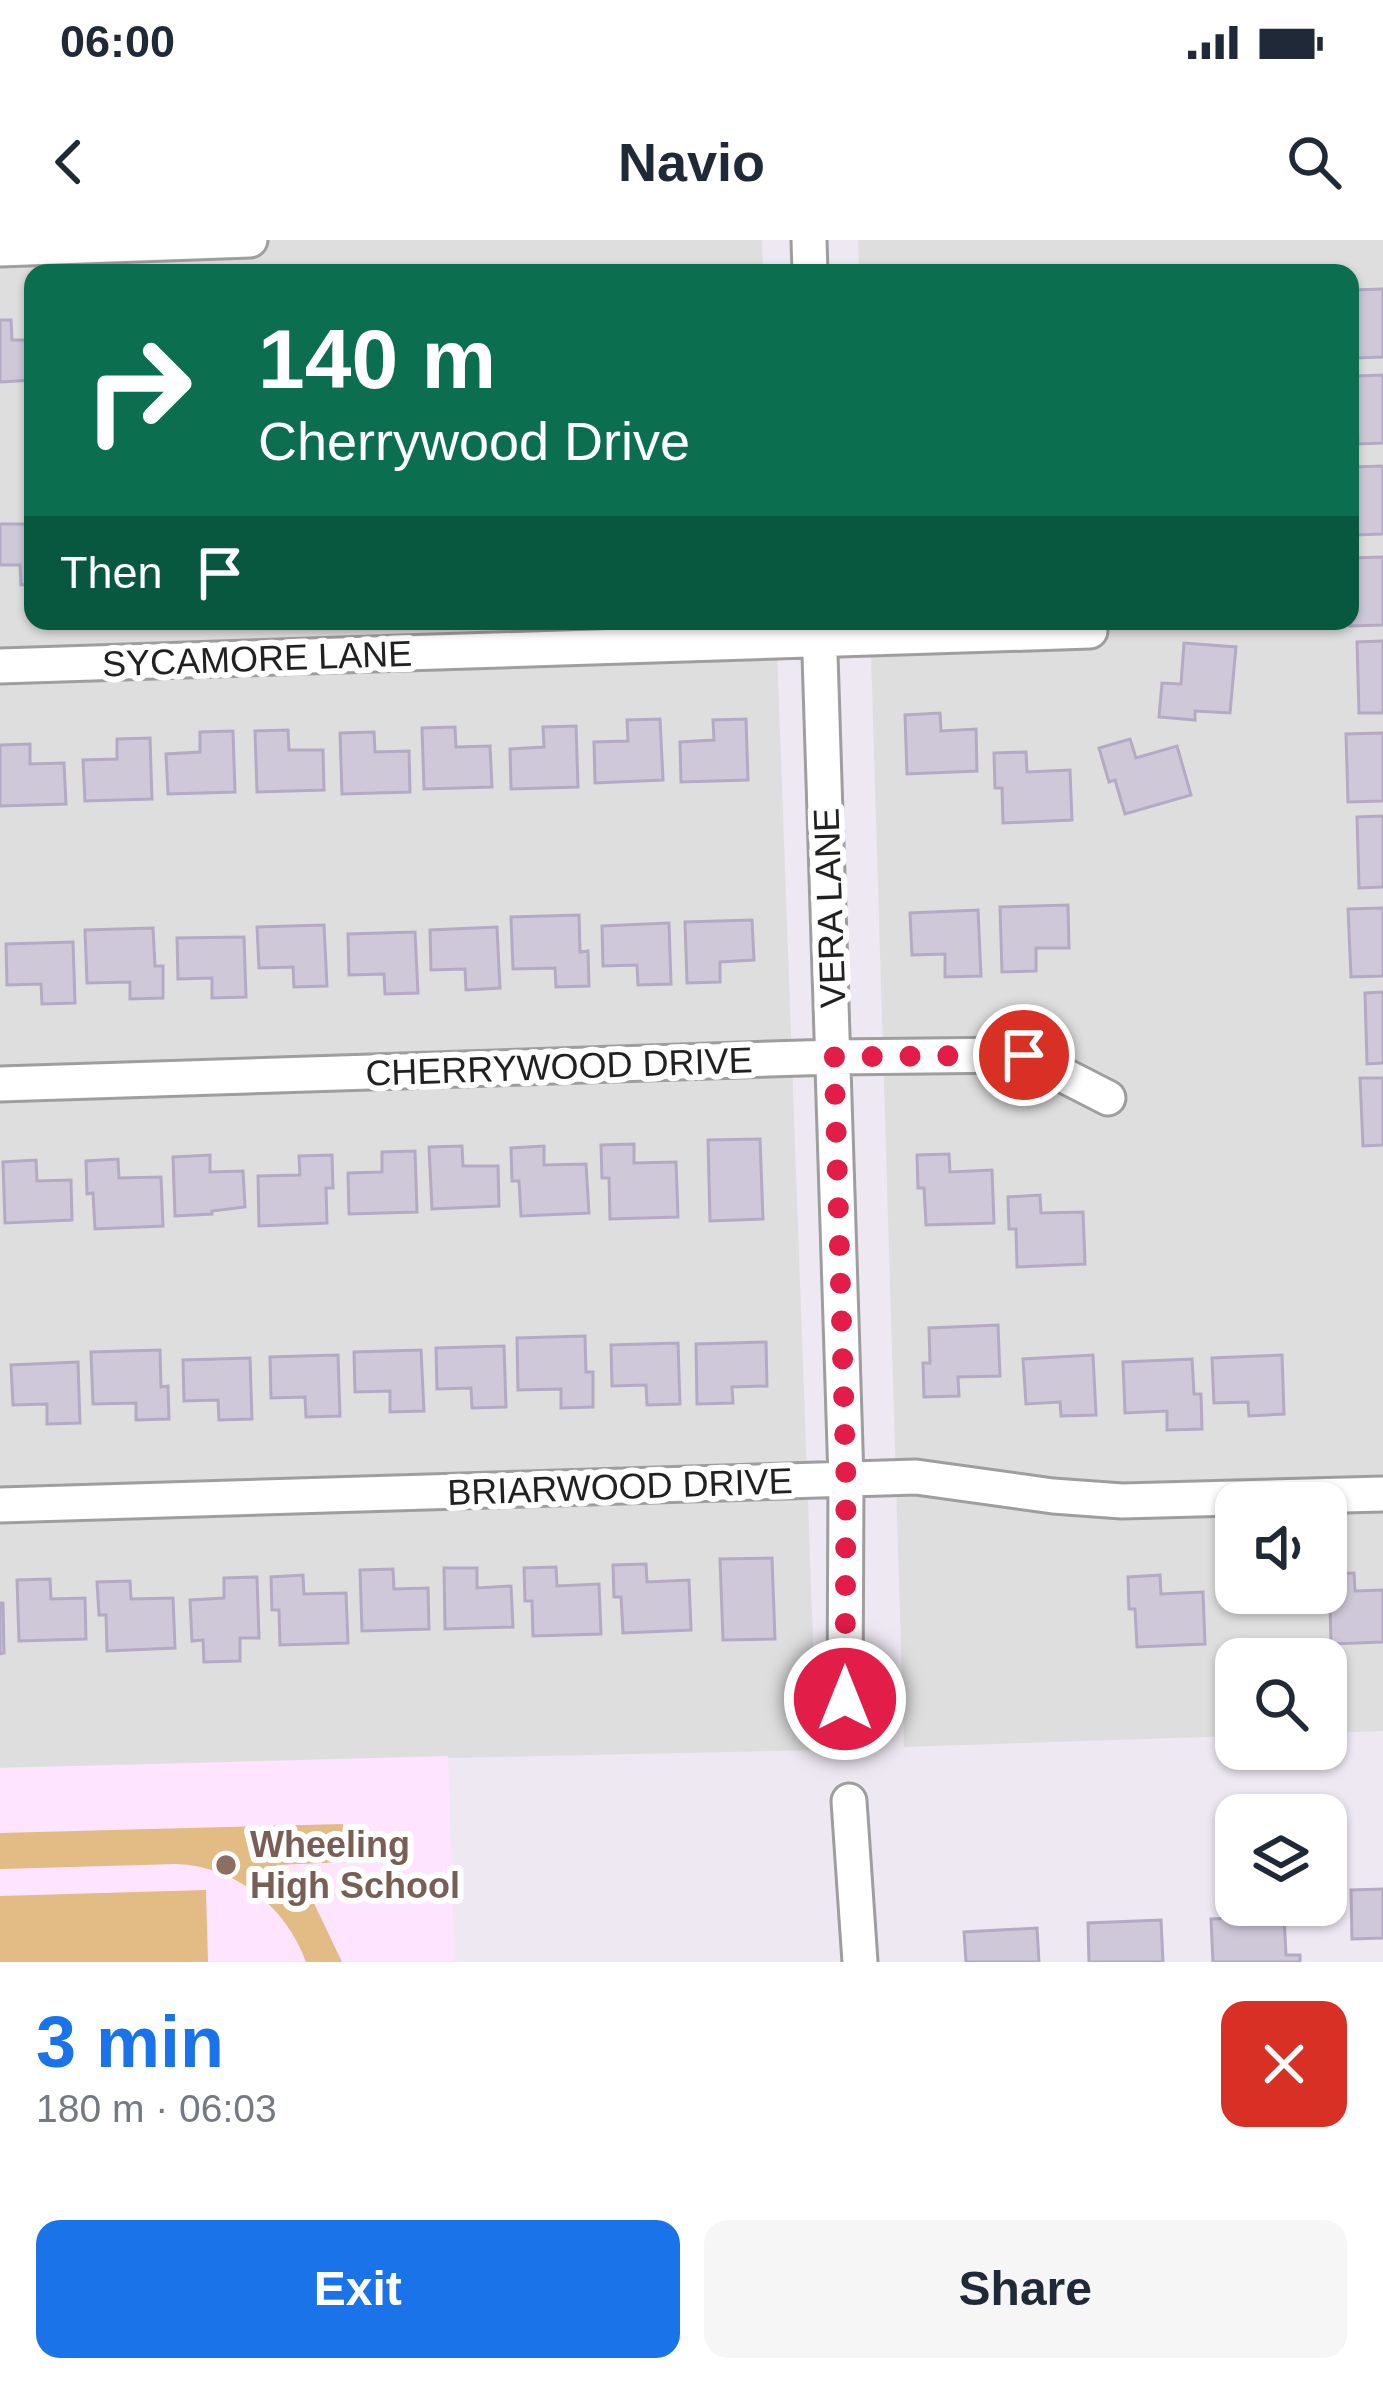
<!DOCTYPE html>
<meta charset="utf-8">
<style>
:root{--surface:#fff;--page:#f6f6f7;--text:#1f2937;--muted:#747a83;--accent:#1a73e8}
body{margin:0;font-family:Arial,sans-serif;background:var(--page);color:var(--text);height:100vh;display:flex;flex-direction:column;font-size:45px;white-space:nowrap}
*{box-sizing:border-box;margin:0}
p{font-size:39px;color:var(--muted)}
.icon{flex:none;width:66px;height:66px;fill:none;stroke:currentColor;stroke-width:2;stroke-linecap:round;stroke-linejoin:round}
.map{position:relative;height:1722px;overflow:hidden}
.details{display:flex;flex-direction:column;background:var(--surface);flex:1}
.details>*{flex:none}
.hud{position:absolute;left:24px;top:24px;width:1335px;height:366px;border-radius:24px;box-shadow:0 3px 9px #0004;background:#0b6e4f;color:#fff;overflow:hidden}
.fabs{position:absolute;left:1215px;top:1242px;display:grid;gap:24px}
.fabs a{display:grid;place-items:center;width:132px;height:132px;border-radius:24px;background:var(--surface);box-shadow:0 3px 9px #0004;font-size:60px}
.pin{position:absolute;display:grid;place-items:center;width:102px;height:102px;color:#fff;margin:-51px;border:6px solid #fff;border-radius:50%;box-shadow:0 3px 12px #0007}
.me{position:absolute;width:132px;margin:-66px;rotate:0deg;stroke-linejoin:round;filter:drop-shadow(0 0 9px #0008)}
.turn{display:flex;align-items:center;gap:42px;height:252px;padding:0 36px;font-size:54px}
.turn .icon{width:156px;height:156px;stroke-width:2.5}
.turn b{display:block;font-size:84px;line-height:102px}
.then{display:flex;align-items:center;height:114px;padding:0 36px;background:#0003;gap:24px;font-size:45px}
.round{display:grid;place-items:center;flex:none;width:126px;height:126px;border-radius:24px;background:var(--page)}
.summary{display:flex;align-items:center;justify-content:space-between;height:204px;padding:0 36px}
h1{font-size:72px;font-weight:700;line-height:90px;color:var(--accent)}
.button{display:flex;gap:24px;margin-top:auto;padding:24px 36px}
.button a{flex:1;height:138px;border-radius:24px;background:var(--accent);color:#fff;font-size:48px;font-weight:700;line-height:138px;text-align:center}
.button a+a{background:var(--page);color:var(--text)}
.status{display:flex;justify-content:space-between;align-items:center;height:84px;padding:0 60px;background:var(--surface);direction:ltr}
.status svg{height:33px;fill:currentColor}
header{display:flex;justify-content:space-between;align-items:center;height:156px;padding:0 36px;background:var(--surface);font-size:54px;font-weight:700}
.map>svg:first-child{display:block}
.residential{fill:#dededf;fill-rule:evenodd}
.education{fill:#fee4ff}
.pitch{fill:#e2bb85}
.building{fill:#cfc8d9;stroke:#b4aac4;stroke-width:3}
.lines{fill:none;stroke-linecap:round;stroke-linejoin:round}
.minor-casing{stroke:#9e9e9e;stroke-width:39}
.minor{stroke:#fff;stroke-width:33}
.route{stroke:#e11d48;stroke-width:21;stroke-dasharray:0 37.8}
.education-dot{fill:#8d6e63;stroke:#fff;stroke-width:4.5}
.labels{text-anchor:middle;stroke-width:12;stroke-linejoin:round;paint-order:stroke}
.street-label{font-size:36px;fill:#212121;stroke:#fff}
.education-label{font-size:36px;font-weight:bold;fill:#785e54;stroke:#fff;text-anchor:start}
</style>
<div class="status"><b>06:00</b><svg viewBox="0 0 49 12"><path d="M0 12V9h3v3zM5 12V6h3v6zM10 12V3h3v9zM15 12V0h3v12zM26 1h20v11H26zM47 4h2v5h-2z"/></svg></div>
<header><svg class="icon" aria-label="back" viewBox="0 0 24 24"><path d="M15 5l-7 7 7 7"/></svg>Navio<svg class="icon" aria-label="search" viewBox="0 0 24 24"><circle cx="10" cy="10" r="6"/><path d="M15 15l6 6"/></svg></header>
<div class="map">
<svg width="1383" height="1722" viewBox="0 0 1383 1722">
<rect width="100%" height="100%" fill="#eee8f2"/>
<path class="residential" d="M0 0H762L763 33H33V381H776L817 1510 0 1528Z
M858 0H1383V1491L1326 1493V1419H1236V1496L904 1507 870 381H1350V33H859ZM1236 1263H1326V1353H1236Z"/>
<path class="education" d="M448 1516 454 1722H0V1528Z"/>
<path class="pitch" d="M343 1584 344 1622 277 1625 312 1659 342 1722H306C286 1667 236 1626 176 1624L0 1629V1593Z
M206 1650 208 1722H0V1656Z"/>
<path class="building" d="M1383 49V117L1356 118 1353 50Z
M0 80H11L12 100H33V140L0 142Z
M1383 135V203L1358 204 1356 136Z
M1383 226V294L1356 295 1354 227Z
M0 284H33V344L21 345 20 325H0Z
M1383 317V385L1350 386V318Z
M1171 381H1227L1172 388Z
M1383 401V473H1359L1357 402Z
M1184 403 1236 407 1230 473 1195 471V480L1159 477 1162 443 1181 444Z
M940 473 941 491 976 489 977 531 907 534 905 475Z
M660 479 663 540 595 543 594 502 628 501 627 480Z
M746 479 748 540 681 542 680 502 714 500 713 480Z
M576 486 578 547 511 549 510 509 544 507 543 487Z
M455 487 456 507 490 506 492 547 424 549 422 488Z
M288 490 289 510H323L324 550 257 552 255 491Z
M233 491 235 552 168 554 166 514 200 512V492Z
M374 492 375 512 409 511 410 552 342 554 340 493Z
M1383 493V561L1348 562 1346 494Z
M150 498 152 559 85 561 83 520 117 519V499Z
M1130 499 1136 518 1177 506 1191 555 1125 574 1115 540 1109 542 1099 508Z
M30 504V524L64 523 66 564 0 566V505Z
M1026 512 1027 532 1070 530 1072 580 1003 583 1002 548H995L994 513Z
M1383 576V647L1359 648 1357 577Z
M1068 665 1069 708H1036V731L1002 732 1000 667Z
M1383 668V736L1351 737 1348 669Z
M978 670 981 736 945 737V714L912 715 910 673Z
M579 675 580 712 588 711 589 746 556 747 555 728 513 729 511 677Z
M752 680 754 720 720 722V742L687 743 685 682Z
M669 683 671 744 638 745 637 725 603 726 602 686Z
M324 685 327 746 294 747 293 727 259 728 257 687Z
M497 687 500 748 466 750 465 729 431 730 430 690Z
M153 688 155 726H163V758L130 759V742L87 743 85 690Z
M415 692 418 753 385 754 384 734 349 735 348 694Z
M244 697 246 757 212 758V738L178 739 177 698Z
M73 702 75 763 42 764 41 744 7 745 6 704Z
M1383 752V823L1367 824 1365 753Z
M1360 838H1383V905L1363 906Z
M760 899 763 979 710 981 708 900Z
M634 904V923L676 922 678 977 610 979 609 938H602L601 905Z
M462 906 463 926H498L499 966 432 969 429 907Z
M544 906V925L586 924 589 973 521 976 519 941H512L511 908Z
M415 911 417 972 349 974 348 933 382 932V912Z
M949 914 950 932 992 930 994 983 926 985 924 948H918L917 915Z
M210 915V932L243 931 245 967 212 971V974L175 976 173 917Z
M332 915 333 948H326L327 983 259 986 258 936 300 935 299 916Z
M118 919 119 938 161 937 163 986 95 989 93 953 87 954 86 921Z
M36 920 37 941 71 940 72 980 5 983 3 922Z
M1040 955 1041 973 1083 972 1085 1024 1017 1027 1016 989H1009L1008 957Z
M998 1085 1000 1136 958 1137 959 1156 924 1157 923 1123H930L929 1088Z
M585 1096 586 1132H593V1167L561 1168V1149L518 1150 517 1098Z
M766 1102 767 1146 732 1147 733 1163 697 1164 696 1104Z
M678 1103 680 1164 647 1165 646 1145 612 1146 611 1105Z
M504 1106 506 1167 472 1168 471 1148 437 1149 436 1108Z
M160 1110 161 1147 168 1146 169 1179 136 1180V1163L93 1164 91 1112Z
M421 1110 424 1171 390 1172V1151L355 1152 354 1112Z
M338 1115 340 1176 306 1177 305 1157 271 1158 270 1117Z
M1093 1115 1096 1175 1061 1176 1060 1162 1026 1164 1023 1119Z
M1282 1115 1284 1174 1249 1176 1248 1162 1214 1163 1212 1118Z
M250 1118 252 1179 219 1180 218 1160 184 1161 183 1120Z
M1192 1119 1194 1154H1201L1202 1189 1167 1190V1171L1125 1173 1123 1122Z
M78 1122 80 1183 47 1184V1164L13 1165 11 1125Z
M772 1318 775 1399 723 1400 720 1319Z
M646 1324 647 1342 689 1340 691 1390 623 1393 621 1357H614L613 1325Z
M556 1327 557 1346 599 1344 601 1394 533 1396 532 1361H525L524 1328Z
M444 1328H477V1348L511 1346 513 1387 445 1389Z
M393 1329 394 1349 428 1348 429 1389 362 1391 360 1330Z
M1354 1333 1355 1351 1383 1350V1402L1331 1404 1330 1366 1323 1367 1326 1334Z
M303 1335 304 1354 346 1353 348 1403 280 1405 279 1370H272L271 1337Z
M1160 1335 1161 1354 1203 1352 1205 1404 1137 1407 1135 1369H1129L1128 1337Z
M257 1337 259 1398H240V1421L204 1422 203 1400 192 1401 190 1360 224 1358V1338Z
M50 1339 51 1359 85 1358 86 1399 19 1401 17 1340Z
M130 1341 131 1359 173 1358 175 1408 107 1411 106 1375H99L97 1342Z
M0 1363H3L4 1413 0 1414Z
M1383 1649V1698L1352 1699 1351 1650Z
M1284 1676 1286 1715H1300V1722H1213L1211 1679Z
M1161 1680 1163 1722H1089L1088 1683Z
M1037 1688 1039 1722H966L964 1692Z"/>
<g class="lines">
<defs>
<path id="minor" d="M809 0 810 33
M0 9 250 0
M819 383 846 1239 845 1459
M0 426 1090 391
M0 844 834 817 1024 815 1108 858
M0 1265 916 1237 1053 1256 1122 1261 1383 1254
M849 1561 860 1722"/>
</defs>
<use href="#minor" class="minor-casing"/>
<use href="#minor" class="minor"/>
</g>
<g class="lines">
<path class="route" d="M845 1459 846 1239 834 817 1024 815"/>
</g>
<circle class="education-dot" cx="226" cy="1625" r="12"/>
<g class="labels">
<g class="street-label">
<text transform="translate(257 418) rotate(-2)" y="13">SYCAMORE LANE</text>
<text transform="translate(829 668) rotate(-92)" y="13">VERA LANE</text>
<text transform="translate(559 826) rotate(-2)" y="13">CHERRYWOOD DRIVE</text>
<text transform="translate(620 1246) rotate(-2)" y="13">BRIARWOOD DRIVE</text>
</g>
<g class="education-label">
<text x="250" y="1617">Wheeling<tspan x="250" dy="41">High School</tspan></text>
</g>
</g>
</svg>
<div class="fabs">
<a><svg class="icon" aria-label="sound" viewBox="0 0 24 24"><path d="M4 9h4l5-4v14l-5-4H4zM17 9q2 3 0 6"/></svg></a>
<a><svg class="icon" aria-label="search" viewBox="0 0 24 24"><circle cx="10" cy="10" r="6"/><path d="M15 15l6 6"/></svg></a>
<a><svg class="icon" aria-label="layers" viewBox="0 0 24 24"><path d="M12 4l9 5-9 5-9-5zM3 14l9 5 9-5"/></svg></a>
</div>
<div class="pin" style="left:1024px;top:815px;background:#d93025"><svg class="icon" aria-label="arrive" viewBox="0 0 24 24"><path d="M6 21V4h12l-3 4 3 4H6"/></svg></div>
<svg class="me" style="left:845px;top:1459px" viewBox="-20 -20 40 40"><circle r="17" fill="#e11d48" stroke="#fff" stroke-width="3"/><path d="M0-11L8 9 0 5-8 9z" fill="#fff"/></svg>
<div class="hud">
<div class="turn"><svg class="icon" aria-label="right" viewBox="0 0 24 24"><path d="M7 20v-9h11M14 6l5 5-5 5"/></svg><div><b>140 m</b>Cherrywood Drive</div></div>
<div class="then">Then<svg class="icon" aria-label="arrive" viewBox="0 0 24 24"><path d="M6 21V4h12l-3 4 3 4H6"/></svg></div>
</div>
</div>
<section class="details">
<div class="summary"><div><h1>3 min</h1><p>180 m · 06:03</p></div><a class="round" style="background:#d93025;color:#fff"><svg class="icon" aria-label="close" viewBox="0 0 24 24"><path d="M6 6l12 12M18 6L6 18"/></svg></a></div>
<div class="button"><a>Exit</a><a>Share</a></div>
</section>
